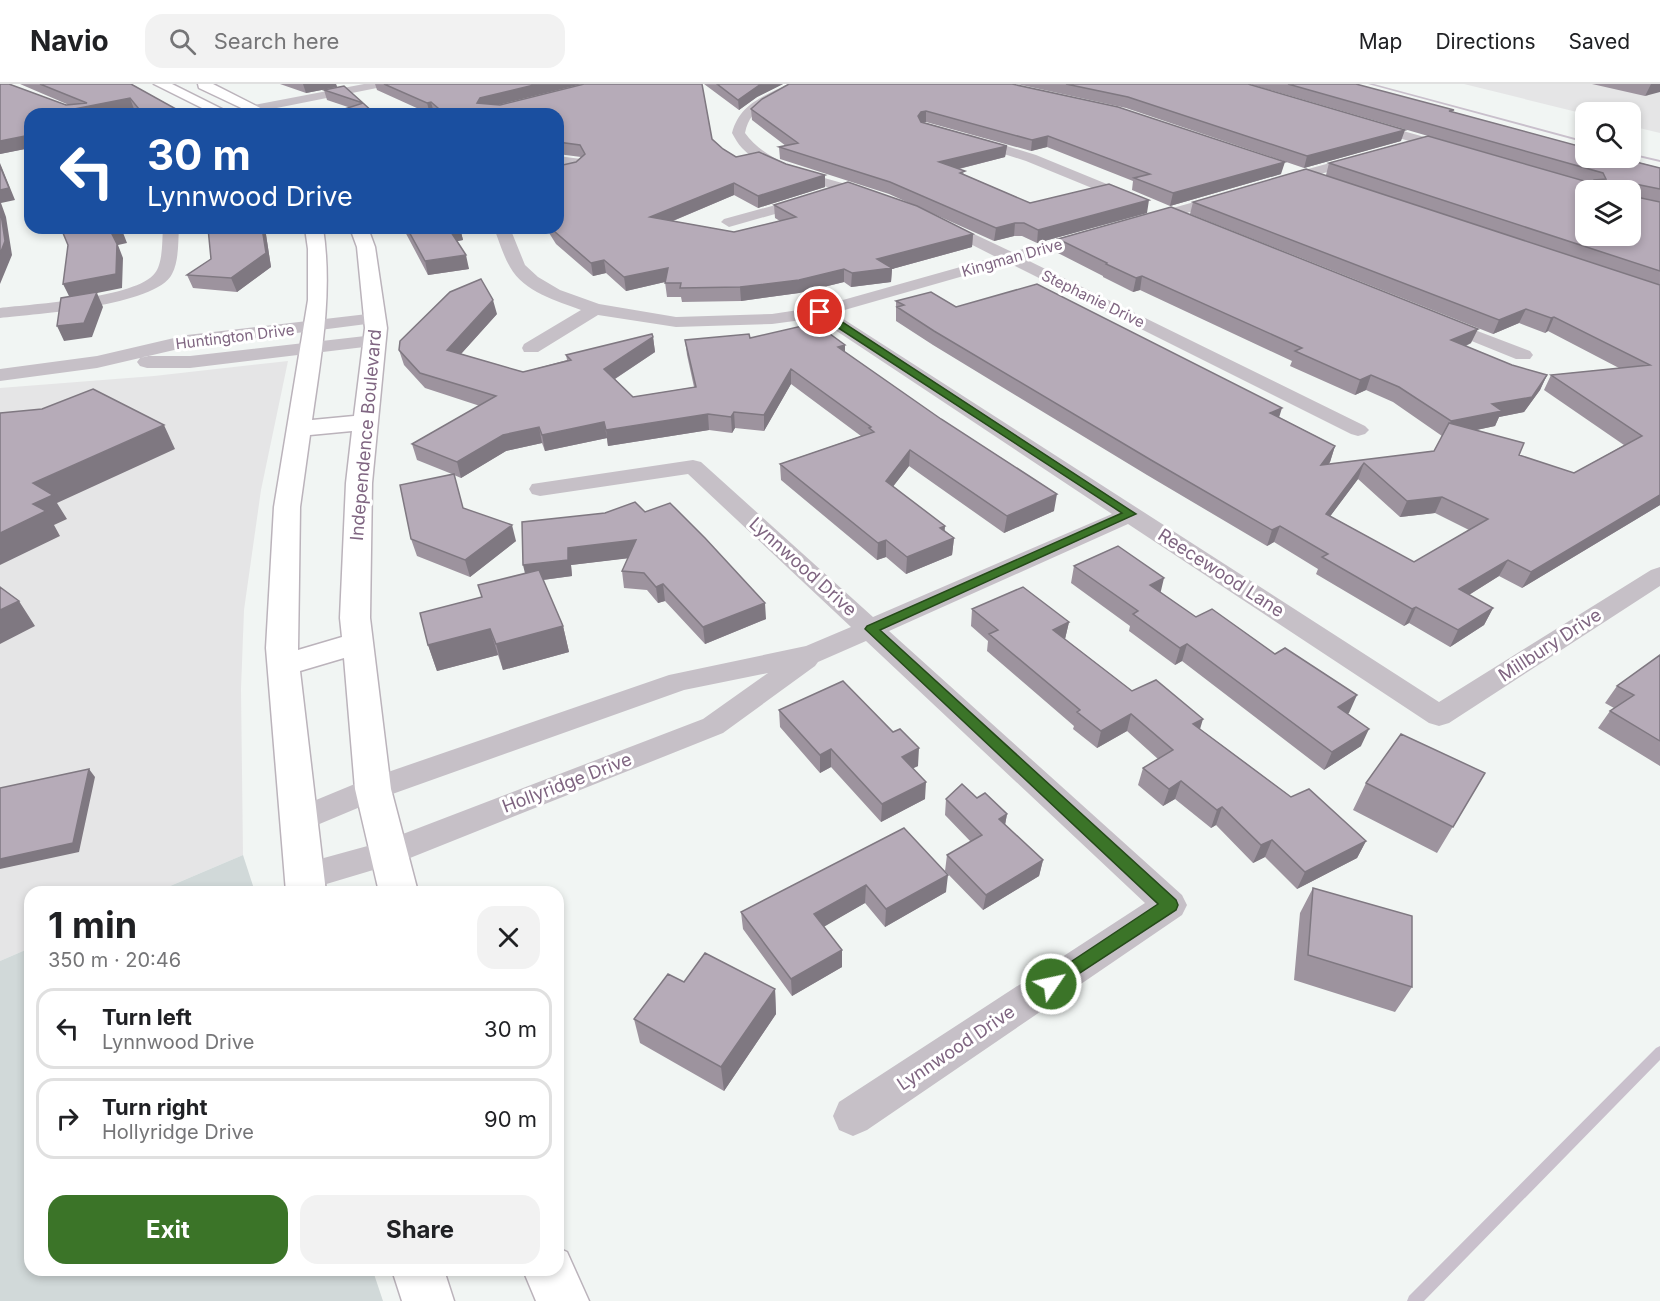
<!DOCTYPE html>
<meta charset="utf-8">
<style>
:root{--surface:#fff;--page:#f2f2f2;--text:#202124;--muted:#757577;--line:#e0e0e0;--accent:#3b7428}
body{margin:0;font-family:Inter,sans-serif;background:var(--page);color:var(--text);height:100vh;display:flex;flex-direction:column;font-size:22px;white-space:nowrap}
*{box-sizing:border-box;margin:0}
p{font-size:20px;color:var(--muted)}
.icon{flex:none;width:33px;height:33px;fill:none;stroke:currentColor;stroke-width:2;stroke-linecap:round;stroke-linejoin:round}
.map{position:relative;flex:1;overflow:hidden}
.panel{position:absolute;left:24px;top:802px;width:540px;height:390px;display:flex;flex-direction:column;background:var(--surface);border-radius:18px;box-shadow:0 3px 9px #0003}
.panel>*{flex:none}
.top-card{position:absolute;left:24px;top:24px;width:540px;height:126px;border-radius:18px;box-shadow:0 3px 9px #0003;background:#1a4fa0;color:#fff;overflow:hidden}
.tools{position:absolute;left:1575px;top:18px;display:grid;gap:12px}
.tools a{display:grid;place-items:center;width:66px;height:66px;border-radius:12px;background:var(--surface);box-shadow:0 3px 9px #0003;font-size:30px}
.pin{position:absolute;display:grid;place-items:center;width:51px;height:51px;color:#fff;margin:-26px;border:3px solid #fff;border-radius:50%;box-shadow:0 2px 6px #0007}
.me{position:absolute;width:66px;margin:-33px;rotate:56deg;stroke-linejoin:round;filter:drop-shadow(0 0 4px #0008)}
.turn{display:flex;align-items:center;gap:21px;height:126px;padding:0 24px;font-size:27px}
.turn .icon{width:78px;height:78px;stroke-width:2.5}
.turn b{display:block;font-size:42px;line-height:51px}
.round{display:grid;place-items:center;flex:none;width:63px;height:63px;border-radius:18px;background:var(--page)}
.headline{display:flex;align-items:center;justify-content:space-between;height:102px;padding:0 24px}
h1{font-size:36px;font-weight:700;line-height:45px}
.button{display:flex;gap:12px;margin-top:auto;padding:12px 24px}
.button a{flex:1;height:69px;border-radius:18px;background:var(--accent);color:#fff;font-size:24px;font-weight:700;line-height:69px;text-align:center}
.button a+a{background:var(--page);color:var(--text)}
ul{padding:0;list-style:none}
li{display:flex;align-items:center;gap:18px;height:81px;margin:0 12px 9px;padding:0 12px;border:3px solid var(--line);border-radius:18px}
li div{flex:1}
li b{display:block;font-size:22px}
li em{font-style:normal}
header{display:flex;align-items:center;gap:36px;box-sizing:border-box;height:84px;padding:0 30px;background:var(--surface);border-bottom:2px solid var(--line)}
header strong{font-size:28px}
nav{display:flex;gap:33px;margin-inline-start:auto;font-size:21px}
.search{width:420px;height:54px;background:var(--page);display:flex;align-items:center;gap:15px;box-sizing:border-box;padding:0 21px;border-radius:18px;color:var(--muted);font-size:22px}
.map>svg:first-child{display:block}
.built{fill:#e5e5e6}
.green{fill:#d1d9d9}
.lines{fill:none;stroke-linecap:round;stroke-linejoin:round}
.stream{fill:#c9c0cc;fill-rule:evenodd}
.secondary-casing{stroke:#bbb3bb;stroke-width:3}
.street{fill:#c6c0c7;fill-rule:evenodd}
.secondary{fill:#fff;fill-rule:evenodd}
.wall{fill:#9d939e;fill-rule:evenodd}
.shaded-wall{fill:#7f7881}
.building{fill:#b6abb8;stroke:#7f7881;stroke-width:1.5;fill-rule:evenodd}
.route{fill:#3b7428;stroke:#264b1a;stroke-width:1.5}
.labels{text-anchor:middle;stroke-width:6;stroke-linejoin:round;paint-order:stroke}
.far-street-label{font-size:15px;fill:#7f6581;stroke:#fff}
.street-label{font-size:18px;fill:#7f6581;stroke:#fff}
</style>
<header>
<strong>Navio</strong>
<div class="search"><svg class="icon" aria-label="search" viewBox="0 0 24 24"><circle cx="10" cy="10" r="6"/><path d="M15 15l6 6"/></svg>Search here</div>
<nav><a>Map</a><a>Directions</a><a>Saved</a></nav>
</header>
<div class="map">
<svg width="1660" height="1217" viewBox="0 0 1660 1217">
<rect width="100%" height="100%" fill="#f1f5f3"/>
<path class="built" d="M1464 0H1660V49L1631 42 1630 28H1586L1585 30Z
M288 277 261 406 244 526 241 605 243 771 156 808H30V864L0 877V304L154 292Z"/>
<path class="green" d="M243 771 255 808H156Z
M30 864V1186L373 1187 383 1217H0V877Z"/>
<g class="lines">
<path class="stream" d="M1368 0H1374L1586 57V59Z
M1630 69 1660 76V78L1630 71Z
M1660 962V976L1424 1217H1407L1409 1212 1656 964Z"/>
<defs>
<path id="secondary" d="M154 0H172L232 30H214Z
M198 0H213L272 30H254L199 4Z
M305 144H323C333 209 321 272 312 336L354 332 365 244 357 163 350 144H368L375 163 387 244 372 399 370 534 391 705 418 808H379L355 705 344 574 300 587 326 808H286L266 564 274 423 308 216V165ZM352 347 346 399 340 534 342 553 298 566 300 423 310 351Z
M558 1164 567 1168 589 1217H536L523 1186H558Z
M392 1186H444L454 1217H402Z"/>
</defs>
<use href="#secondary" class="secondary-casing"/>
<path class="street" d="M364 0H388L382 3 247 30H222L228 26Z
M788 0H803C782 20 752 15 745 49 770 85 840 98 881 109L883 112 881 115H871C837 105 766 90 742 64 738 60 735 54 732 49 740 19 763 13 788 0Z
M1367 37 1457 62 1459 65 1452 69 1363 44 1361 41Z
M968 50 1036 71 1141 114 1143 117 1141 120H1131L1026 77 963 57 962 54 963 51Z
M1366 69 1371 70 1373 73 1371 76 1277 102 1270 98 1272 95Z
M558 72 581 75 584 81 577 88 558 92V84L568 81 558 80Z
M1230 108 1237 112 1235 115 1142 142 1134 137 1137 134Z
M812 111 819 115 817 118 729 143 721 138 724 135Z
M938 133 1012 168 1094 145 1100 147 1102 150 1100 153 1025 175 1365 342 1369 346 1365 350 1358 352 1351 350 1009 179 834 229 1439 618 1651 486 1660 483V502L1449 639 1439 642 1429 639 1128 440 889 547 1182 811 1187 821 1182 831 867 1046 853 1052 839 1046 833 1032 839 1018 1145 819 866 557 818 578 815 582 723 649 400 778 303 807 291 803 286 793 291 783 382 758 703 635 768 589 684 606 384 713 298 749 287 746 282 737 287 728 362 697 669 591 806 562 851 543 688 390 540 412 532 410 529 405 532 400 693 376 701 378 873 533 1112 430 817 234 772 240 676 243 598 231 538 268H524L522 264 524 260 581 226C557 217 524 208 510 183 503 171 499 157 494 144H510L525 181 538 193 560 206 599 220 676 233 772 230 818 223 996 173 933 141 930 138 933 135Z
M163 144H179C178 158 179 177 172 190 156 222 35 230 0 234V224C32 220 137 214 155 189 163 179 162 157 163 144Z
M376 229 382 230 385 234 382 238 187 263 97 284 0 297V285L97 272 187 251Z
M1438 232 1530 267 1533 271 1530 275H1516L1432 241 1429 237 1432 233Z
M374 251 381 253 383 257 381 261 190 284H147L140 282 137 278 140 274 147 272H190Z"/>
<use href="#secondary" class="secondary"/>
</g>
<path class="wall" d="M0 0H9L66 21H69L20 0H131L185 30H138L134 25 110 30H30V64L0 70Z
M280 0H336L337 3 306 9Z
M375 0H582L497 21H500L584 0H702L712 55 723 65 736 73 759 68 786 80 825 91V103L758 124 734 111 673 137 734 148 780 137 775 134 774 121 848 98 917 122 973 150 972 163 892 185 891 198 851 203 844 198 799 209 741 217 682 218 681 213H667L665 198 626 207 606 189 593 192 556 160 546 144H558V82L576 78 581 73 558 70V30H434V29L430 30 377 6Z
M704 0H783L757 13 739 26Z
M789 0 1281 90 1170 122 1132 106 1133 97 1047 63 1031 67 926 38H923L1007 62 1005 73 959 85 965 91 1030 119 1147 129 1037 159 1022 152H1014L994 157 889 110 780 75 779 63 786 62 752 36 751 25Z
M1017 0H1248L1401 57 1304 84 1126 24Z
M1249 0H1356L1453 28 1660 84V421L1522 504 1499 492 1469 511 1493 524 1484 541 1450 563 1409 539 1404 542 1316 490 1318 485 1274 458 1267 462 1147 391 933 261 896 237V217L956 223 1279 333 1335 362 1330 378 1328 381 1434 367 1442 352 1393 318 1366 306 1355 311 1290 282 1292 277 1140 206 1133 208 1103 193V192L1056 168 1058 155 1471 259 1466 262 1512 281 1547 291 1540 306 1524 328 1499 333 1495 342 1476 346 1519 371 1574 389 1624 361 1544 306 1551 291 1619 284 1548 247 1545 249 1519 239 1493 250 1190 130 1193 118 1326 91 1329 79 1528 81ZM1358 395 1400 433 1435 429 1469 446 1414 478 1330 432Z
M1592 0H1660L1645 12Z
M344 2 375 30 348 23 327 16 324 6Z
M208 144H265L271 183 237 208 193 204 187 191 211 175Z
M403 144H460L463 156 457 157 469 185 428 191Z
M497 230 461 270 523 288 567 276 566 271 653 253 655 268 615 295 633 313 694 303 687 271 685 256 750 254 845 268 1054 427 1004 449 909 382 893 402 954 454 952 471 906 490 886 473 877 476 781 396 780 380 861 352 791 300 764 347 735 344 732 349 709 346 608 362 607 354 545 367 542 359 506 367 461 394 454 391 463 424 516 457 470 493 417 472 411 455 452 390 417 376 412 360 480 322 425 304 404 281 399 266Z
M645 428 766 535 705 560 665 517 658 519 647 506 624 504 622 487 628 474 571 481 572 492 543 496 563 542 569 568 503 586 498 571 437 587 428 561 482 513 478 501 525 490Z
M1074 482 1161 509 1196 533 1349 629 1347 630 1361 662 1324 686 1182 577 1175 581 1129 547 1130 542 1071 499Z
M972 525 1069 538 1065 555 1132 607 1200 645 1291 713 1366 757 1357 774 1297 805 1265 773 1253 779 1216 741 1211 744 1175 715 1163 722 1138 701 1143 684 1158 675 1127 647 1097 664 1073 645 1074 642 987 567 988 557 971 542Z
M1660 571V682L1598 644 1610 627 1614 624 1605 619 1617 602Z
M779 626 918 682 913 684 925 715 881 738 831 683 820 689 780 643Z
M1485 689 1437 769 1353 726 1366 699Z
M977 714 1007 730 1005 741 1043 776 1039 792 983 826 945 787 947 771 971 758 945 731 946 715Z
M904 744 946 808 885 843 865 819 824 842 842 883 792 912 743 845 741 828Z
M1313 804 1412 903 1395 928 1294 896 1300 829Z
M684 898 775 905 776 930 724 1007 640 959 634 935Z"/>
<path class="shaded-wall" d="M303 0H336L337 3 306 9Z
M538 0H582L482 25 477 19 480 14Z
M761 0H783L757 13 739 26 738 16Z
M1651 0H1660V8L1645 12Z
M130 14 134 25 110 30H54V29Z
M431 18 434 29 430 30 427 19Z
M926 27V38L920 39 918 32 921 28Z
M1405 46 1401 57 1304 84 1307 72Z
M30 51V64L0 70V57Z
M1048 52 1047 63 1031 67 1032 56Z
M1007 62 1005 73 938 90 939 78Z
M1285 78 1281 90 1170 122 1173 109Z
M0 79 15 116 1 119 6 133 12 171 0 200Z
M825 91V103L758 124V112Z
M734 99V111L651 146 650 133Z
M1149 116 1147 129 1037 159 1038 146Z
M1015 139 1014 152 994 157 996 144Z
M262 144H265L271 183 237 208 231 194Z
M455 144H460L463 156 453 158 449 145Z
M122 146 127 159 118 161 123 174 122 204 97 209 103 223 92 253 64 257 57 242 70 214 63 200 111 148Z
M973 150 972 163 892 185 891 198 851 203 852 189 877 175Z
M466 171 469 185 428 191 425 177Z
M604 176 606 189 593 192 591 179Z
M668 184 669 197 626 207 624 193Z
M844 185V198L799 209 741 217 740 203Z
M1142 192 1140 206 1133 208 1136 194Z
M493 216 497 230 451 281 447 266Z
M1526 225 1519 239 1493 250 1499 236Z
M1554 233 1548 247 1545 249 1551 234Z
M1478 245 1471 259 1445 271 1451 256Z
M653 253 655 268 607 300 604 285Z
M845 261V277L838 263Z
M791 285V300L764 347V331Z
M1371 291 1366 306 1355 311 1360 296Z
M1547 291 1540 306 1524 328 1499 333 1495 342 1444 353 1451 337 1492 320Z
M1282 324 1277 340 1270 329Z
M734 328 735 344 732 349 731 333Z
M708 330 709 346 608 362 606 346Z
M604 338 607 354 545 367 542 351Z
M164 341 175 365 57 419 67 435 54 441 60 452 0 481V449L33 420V399Z
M539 343 542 359 506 367 461 394 457 378 503 351Z
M1335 362 1330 378 1315 397 1321 381Z
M910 366 909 382 885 413 886 397Z
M1364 379 1358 395 1320 446 1326 430Z
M1057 410 1054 427 1004 449 1007 432Z
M1660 411V421L1522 504 1531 488Z
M1442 413 1435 429 1400 433 1407 417Z
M512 441 516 457 470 493 465 476Z
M945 442 944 458 954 454 952 471 906 490 907 473 940 444Z
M1280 442 1274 458 1267 462 1272 446Z
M636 456 639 473 571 481 572 492 527 498 523 481 568 464Z
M886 456V473L877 476 878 459Z
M1508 476 1499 492 1451 522 1459 505Z
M1164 494 1160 511 1150 501Z
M663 500 665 517 658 519 656 503Z
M19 517 35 542 0 560V526Z
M765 519 766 535 705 560 703 543Z
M1416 523 1409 539 1404 542 1412 525Z
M1493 524 1484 541 1450 563 1458 546Z
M1069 538 1065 555 1053 546Z
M563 542 569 568 503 586 496 560Z
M490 545 498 571 437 587 428 561Z
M1187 560 1182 577 1175 581 1180 564Z
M1357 611 1349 629 1330 641 1338 623Z
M1131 630 1127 647 1097 664 1101 647Z
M1203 635 1198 652 1193 640Z
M1369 645 1361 662 1324 686 1332 668Z
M919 664 918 682 901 690 902 673Z
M831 665V683L820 689V671Z
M89 685 95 693 79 768 0 785V775Z
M1181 697 1175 715 1163 722 1169 705Z
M926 698 925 715 881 738 882 720Z
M1222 723 1216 741 1211 744 1217 726Z
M1007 730 1004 746 999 735Z
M1272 756 1265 773 1253 779 1261 761Z
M1366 757 1357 774 1297 805 1305 788Z
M1043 776 1039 792 983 826 986 811Z
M948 791 946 808 885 843 886 825Z
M866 801 865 819 815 848 814 830Z
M842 866V883L792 912 791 895Z
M775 905 776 930 724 1007 721 983Z"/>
<path class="building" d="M0 0H9L66 21 87 19 40 0H131L185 30H143L130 14 54 29 55 30H30V51L0 57Z
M384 0H538L480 14 477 19 500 21 584 0H702L712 55 723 65 736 73 759 68 786 80 825 91 758 112 734 99 650 133 734 148 796 133 774 121 848 98 917 122 973 150 877 175 892 184 852 189 844 185 799 196 740 203 680 204 681 199H665L668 184 624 193 604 176 591 179 554 147 552 144H558V82L576 78 585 70 580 61 558 58V30H445L431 18 427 19Z
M717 0H761L738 16Z
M789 0H1012L1118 23 1285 78 1173 109 1134 94 1150 90 1048 52 1032 56 926 27 921 28 918 32 921 38 1007 62 939 78 965 87 960 89 1030 119 1109 100 1149 116 1038 146 1024 139H1015L996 144 890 98 779 63 798 59 751 25 762 15Z
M1066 0H1248L1405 46 1307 72 1128 13Z
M1288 0H1356L1454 26 1449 27 1586 64V74H1620L1660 84V105L1635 100 1636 113 1660 118V187L1329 79 1428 52 1591 99 1594 96 1606 95 1603 89ZM1586 106H1630V152H1586Z
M344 2 363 19 324 6Z
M363 19 375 30H329Z
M0 82 9 104 0 106Z
M1306 85 1660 201V411L1531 488 1508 476 1459 505 1493 524 1458 546 1416 523 1412 525 1322 473 1328 470 1280 442 1272 446 1151 376 934 247 897 223 904 221 896 217 931 208 956 223 1037 200 1282 324 1270 329 1335 362 1321 381 1434 367 1449 339 1524 359 1519 371 1574 389 1642 352 1551 291 1650 281 1554 233 1551 234 1526 225 1499 236 1193 118ZM1364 379 1407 417 1442 413 1488 435 1414 478 1326 430Z
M0 123 5 157 0 170Z
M1171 123 1478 245 1451 256 1512 281 1547 291 1532 313 1492 320 1502 327 1451 337 1399 303 1371 291 1360 296 1295 267 1302 264 1142 192 1136 194 1106 180 1107 179 1058 155Z
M80 144H121L122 146 111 148 117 160 116 190 63 200 68 161 63 149 80 145Z
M208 144H262L266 169 231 194 187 191 211 175Z
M407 144H455L449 145 466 171 425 177Z
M481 195 493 216 447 266 523 288 571 276 566 271 652 250 653 253 604 285 633 313 696 303 685 256 749 250 750 254 815 239 845 261 838 263 941 335 1057 410 1007 432 910 366 886 397 945 442 940 444 954 454 907 473 886 456 878 459 780 380 874 348 869 344 871 343 791 285 764 331 734 328 731 333 708 330 606 346 604 338 542 351 539 343 503 351 457 378 412 360 496 312 420 289 399 266 400 257 450 208Z
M97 208 84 239 57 242 61 214Z
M93 305 164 341 33 399 53 411 33 420 46 427 0 449V329L42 325Z
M454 390 463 424 512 441 465 476 411 455 400 401Z
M635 418 645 428 670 419 705 454 765 519 703 543 663 500 656 503 644 489 622 487 636 456 568 464V476L523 481 522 438 605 429Z
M1118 462 1164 494 1150 501 1196 533 1212 525 1275 570 1285 564 1357 611 1338 623 1369 645 1332 668 1187 560 1180 564 1133 530 1138 527 1074 482Z
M539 486 563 542 496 560 490 545 428 561 420 529 482 513 478 501Z
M0 503 19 517 0 526Z
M1023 503 1069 538 1053 546 1132 607 1156 596 1203 635 1193 640 1291 713 1309 705 1366 757 1305 788 1272 756 1261 761 1222 723 1217 726 1181 697 1169 705 1143 684 1173 666 1131 630 1101 647 1077 628 1080 626 989 550 998 546 972 525Z
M1660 571V657L1610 627 1634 611 1617 602Z
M843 597 893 648 900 645 919 664 902 673 926 698 882 720 831 665 820 671 779 626Z
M1401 650 1485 689 1453 743 1366 699Z
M89 685 73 759 0 775V704Z
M962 700 977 714 985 709 1007 730 999 735 1043 776 986 811 947 771 982 751 946 715Z
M904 744 948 791 886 825 866 801 814 830 842 866 791 895 741 828Z
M1313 804 1412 832V903L1308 871Z
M705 869 775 905 721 983 634 935 668 890 684 898Z"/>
<path class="route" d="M817 226H824L1136 430 880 546 1176 816 1178 821 1176 826 1051 908 1045 905 1043 900 1045 895 1158 820 865 545 867 542 1122 429 817 230Z"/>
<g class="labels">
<g class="far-street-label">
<text transform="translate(1012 174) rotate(-16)" y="5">Kingman Drive</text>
<text transform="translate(1093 215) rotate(26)" y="5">Stephanie Drive</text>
<text transform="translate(235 253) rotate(-7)" y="5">Huntington Drive</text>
</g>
<g class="street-label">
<text transform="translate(366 351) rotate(-85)" y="6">Independence Boulevard</text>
<text transform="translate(803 483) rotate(42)" y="6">Lynnwood Drive</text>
<text transform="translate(1221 489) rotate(33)" y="6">Reecewood Lane</text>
<text transform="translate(1550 561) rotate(-33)" y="6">Millbury Drive</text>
<text transform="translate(567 699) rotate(-21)" y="6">Hollyridge Drive</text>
<text transform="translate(956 964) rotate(-34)" y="6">Lynnwood Drive</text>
</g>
</g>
</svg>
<div class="tools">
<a><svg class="icon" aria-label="search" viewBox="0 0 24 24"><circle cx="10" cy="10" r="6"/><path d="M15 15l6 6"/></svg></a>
<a><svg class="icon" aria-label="layers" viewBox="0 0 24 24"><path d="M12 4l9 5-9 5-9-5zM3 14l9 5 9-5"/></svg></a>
</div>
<div class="pin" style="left:820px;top:228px;background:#d93025"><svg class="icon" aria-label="arrive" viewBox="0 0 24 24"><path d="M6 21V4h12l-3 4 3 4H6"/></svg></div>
<svg class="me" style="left:1051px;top:900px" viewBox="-20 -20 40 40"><circle r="17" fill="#3b7428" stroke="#fff" stroke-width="3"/><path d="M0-11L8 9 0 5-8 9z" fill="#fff"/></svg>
<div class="top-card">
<div class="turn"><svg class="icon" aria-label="left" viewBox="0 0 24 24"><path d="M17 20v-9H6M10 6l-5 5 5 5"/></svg><div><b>30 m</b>Lynnwood Drive</div></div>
</div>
<section class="panel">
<div class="headline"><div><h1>1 min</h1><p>350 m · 20:46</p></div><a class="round"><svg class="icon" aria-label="close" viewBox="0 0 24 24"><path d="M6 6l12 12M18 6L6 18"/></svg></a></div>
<ul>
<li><svg class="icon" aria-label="left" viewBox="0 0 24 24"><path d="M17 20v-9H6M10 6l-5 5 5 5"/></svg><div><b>Turn left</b><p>Lynnwood Drive</p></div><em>30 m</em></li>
<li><svg class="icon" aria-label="right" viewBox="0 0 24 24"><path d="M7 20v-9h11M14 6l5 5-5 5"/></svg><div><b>Turn right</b><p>Hollyridge Drive</p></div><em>90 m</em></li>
</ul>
<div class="button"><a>Exit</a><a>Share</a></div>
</section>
</div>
